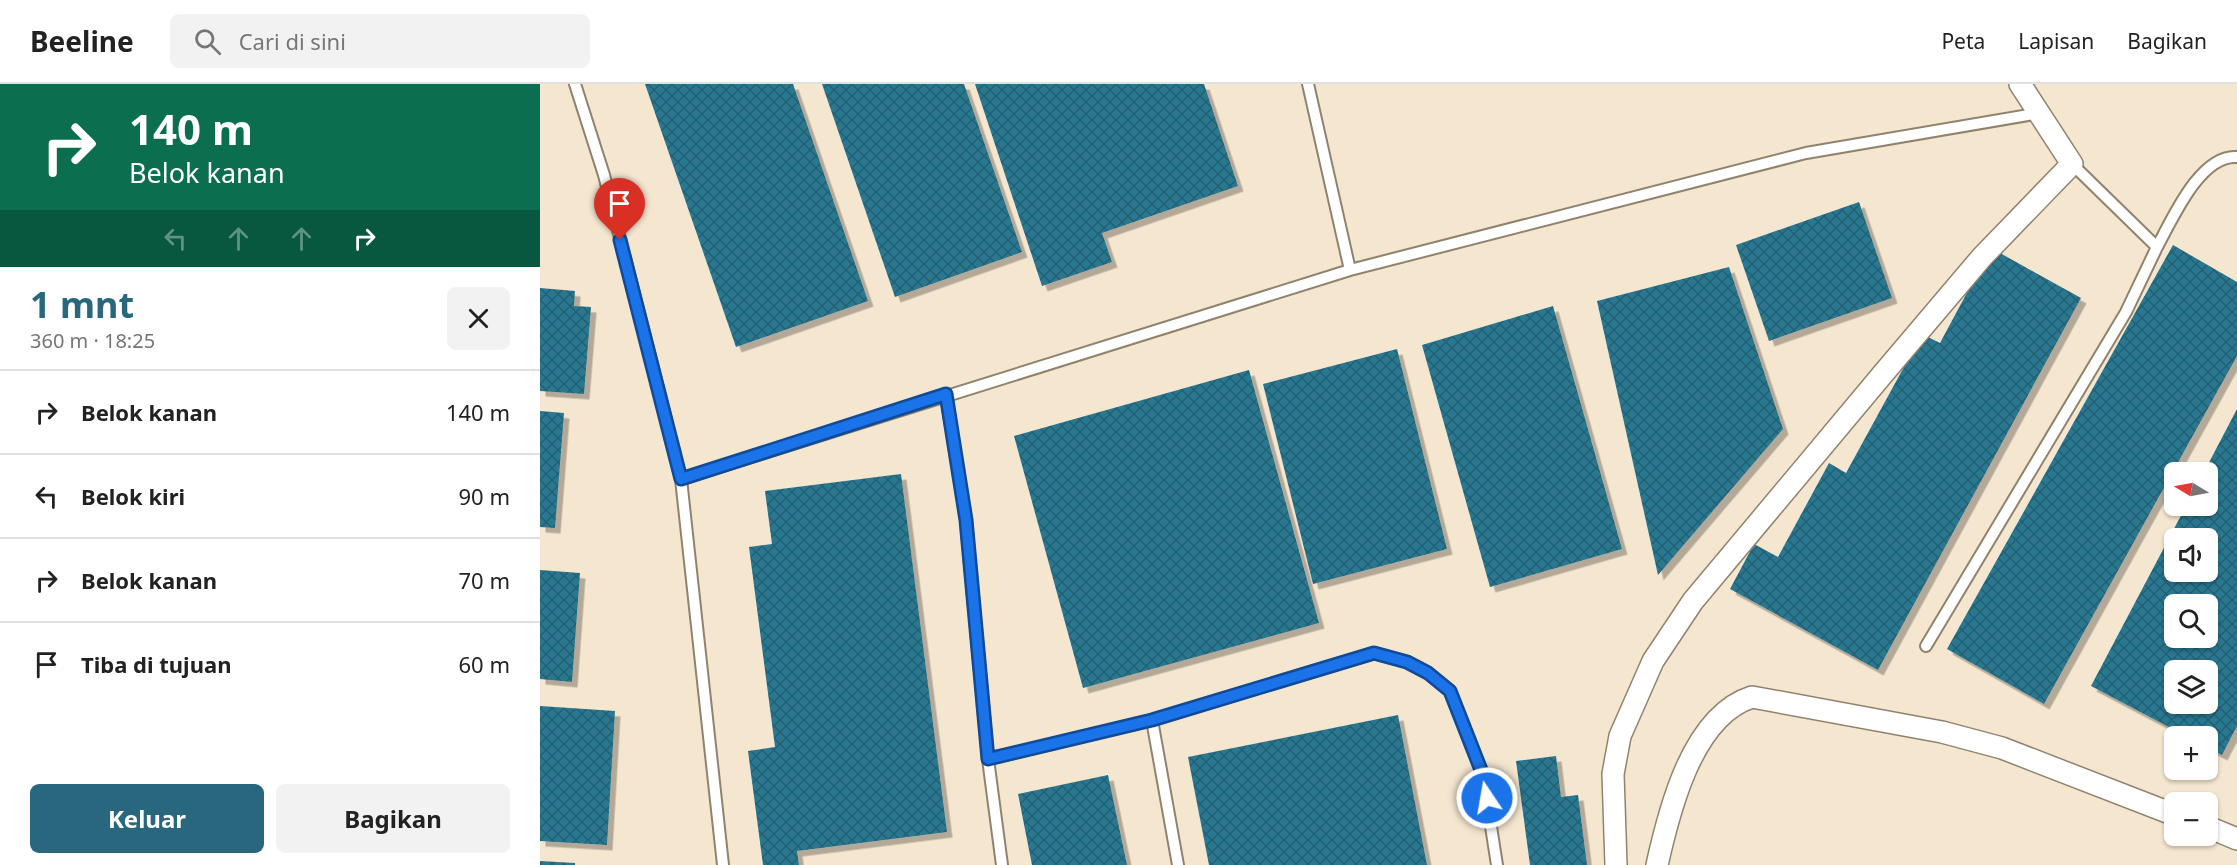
<!DOCTYPE html>
<html lang="id">
<meta charset="utf-8">
<style>
:root{--surface:#fff;--page:#f2f2f2;--text:#222;--muted:#767676;--line:#e0e0e0;--accent:#28677d}
body{margin:0;font-family:"Noto Sans",sans-serif;background:var(--page);color:var(--text);height:100vh;display:flex;flex-direction:column;font-size:22px;white-space:nowrap}
*{box-sizing:border-box;margin:0}
p{font-size:20px;color:var(--muted)}
.icon{flex:none;width:33px;height:33px;fill:none;stroke:currentColor;stroke-width:2;stroke-linecap:round;stroke-linejoin:round}
.map{position:relative;flex:1;overflow:hidden}
.panel{display:flex;flex-direction:column;background:var(--surface);width:540px}
.panel>*{flex:none}
.banner{background:#0b6e4f;color:#fff;overflow:hidden}
.needle{width:39px;rotate:280deg}
.controls{position:absolute;left:1624px;top:378px;display:grid;gap:12px}
.controls a{display:grid;place-items:center;width:54px;height:54px;border-radius:9px;background:var(--surface);box-shadow:0 2px 4px #0004;font-size:30px}
.pin{position:absolute;display:grid;place-items:center;width:51px;height:51px;color:#fff;margin:-62px -26px;border-radius:50% 50% 50% 0;rotate:-45deg;box-shadow:0 0 6px #0007}
.pin .icon{rotate:45deg}
.me{position:absolute;width:66px;margin:-33px;rotate:348deg;stroke-linejoin:round;filter:drop-shadow(0 0 4px #0008)}
.turn{display:flex;align-items:center;gap:21px;height:126px;padding:0 30px;font-size:27px}
.turn .icon{width:78px;height:78px;stroke-width:2.5}
.turn b{display:block;font-size:42px;line-height:51px}
.lanes{display:flex;align-items:center;height:57px;padding:0 30px;background:#0003;justify-content:center;gap:30px;direction:ltr}
.lanes .off{opacity:.35}
.round{display:grid;place-items:center;flex:none;width:63px;height:63px;border-radius:9px;background:var(--page)}
.overview{display:flex;align-items:center;justify-content:space-between;height:102px;padding:0 30px}
h1{font-size:36px;font-weight:700;line-height:45px;color:var(--accent)}
.primary-button{display:flex;gap:12px;margin-top:auto;padding:12px 30px}
.primary-button a{flex:1;height:69px;border-radius:9px;background:var(--accent);color:#fff;font-size:24px;font-weight:700;line-height:69px;text-align:center}
.primary-button a+a{background:var(--page);color:var(--text)}
ul{padding:0;list-style:none}
li{display:flex;align-items:center;gap:18px;height:84px;padding:0 30px;border-top:2px solid var(--line)}
li div{flex:1}
li b{display:block;font-size:22px}
li em{font-style:normal}
header{display:flex;align-items:center;gap:36px;box-sizing:border-box;height:84px;padding:0 30px;background:var(--surface);border-bottom:2px solid var(--line)}
header strong{font-size:28px}
nav{display:flex;gap:33px;margin-inline-start:auto;font-size:21px}
.search{width:420px;height:54px;background:var(--page);display:flex;align-items:center;gap:15px;box-sizing:border-box;padding:0 21px;border-radius:9px;color:var(--muted);font-size:22px}
main{display:flex;flex:1;min-height:0}
.map>svg:first-child{display:block}
.building{fill:url(#building-cross-hatch);fill-rule:evenodd;filter:url(#shadow)}
.lines{fill:none;stroke-linecap:round;stroke-linejoin:round}
.service-casing{stroke:#90836e;stroke-width:14}
.minor-casing{stroke:#90836e;stroke-width:24}
.service{stroke:#fff;stroke-width:10}
.minor{stroke:#fff;stroke-width:21}
.route-casing{stroke:#114b97;stroke-width:15}
.route{stroke:#1a73e8;stroke-width:10}
</style>
<header>
<strong>Beeline</strong>
<div class="search"><svg class="icon" aria-label="search" viewBox="0 0 24 24"><circle cx="10" cy="10" r="6"/><path d="M15 15l6 6"/></svg>Cari di sini</div>
<nav><a>Peta</a><a>Lapisan</a><a>Bagikan</a></nav>
</header>
<main>
<section class="panel">
<div class="banner">
<div class="turn"><svg class="icon" aria-label="right" viewBox="0 0 24 24"><path d="M7 20v-9h11M14 6l5 5-5 5"/></svg><div><b>140 m</b>Belok kanan</div></div>
<div class="lanes"><svg class="icon off" aria-label="left" viewBox="0 0 24 24"><path d="M17 20v-9H6M10 6l-5 5 5 5"/></svg><svg class="icon off" aria-label="ahead" viewBox="0 0 24 24"><path d="M12 20V5M6 11l6-6 6 6"/></svg><svg class="icon off" aria-label="ahead" viewBox="0 0 24 24"><path d="M12 20V5M6 11l6-6 6 6"/></svg><svg class="icon" aria-label="right" viewBox="0 0 24 24"><path d="M7 20v-9h11M14 6l5 5-5 5"/></svg></div>
</div>
<div class="overview"><div><h1>1 mnt</h1><p>360 m · 18:25</p></div><a class="round"><svg class="icon" aria-label="close" viewBox="0 0 24 24"><path d="M6 6l12 12M18 6L6 18"/></svg></a></div>
<ul>
<li><svg class="icon" aria-label="right" viewBox="0 0 24 24"><path d="M7 20v-9h11M14 6l5 5-5 5"/></svg><div><b>Belok kanan</b></div><em>140 m</em></li>
<li><svg class="icon" aria-label="left" viewBox="0 0 24 24"><path d="M17 20v-9H6M10 6l-5 5 5 5"/></svg><div><b>Belok kiri</b></div><em>90 m</em></li>
<li><svg class="icon" aria-label="right" viewBox="0 0 24 24"><path d="M7 20v-9h11M14 6l5 5-5 5"/></svg><div><b>Belok kanan</b></div><em>70 m</em></li>
<li><svg class="icon" aria-label="arrive" viewBox="0 0 24 24"><path d="M6 21V4h12l-3 4 3 4H6"/></svg><div><b>Tiba di tujuan</b></div><em>60 m</em></li>
</ul>
<div class="primary-button"><a>Keluar</a><a>Bagikan</a></div>
</section>
<div class="map">
<svg width="1697" height="781" viewBox="0 0 1697 781">
<defs>
<pattern id="building-cross-hatch" width="8" height="8" patternUnits="userSpaceOnUse" patternTransform="scale(1.5)"><rect width="8" height="8" fill="#2b7790"/><path d="M0 0l8 8M0 8l8-8" fill="none" stroke="#246174"/></pattern>
<filter id="shadow"><feDropShadow dx="5.5" dy="5.5" stdDeviation="0" flood-color="#0004"/></filter>
</defs>
<rect width="100%" height="100%" fill="#f5e6d0"/>
<path class="building" d="M105 0H253L328 217 196 263Z
M282 0H424L482 168 355 213Z
M435 0H664L698 102 562 149 572 178 502 202Z
M1319 118 1352 214 1229 257 1196 161Z
M1633 161 1697 198V272L1504 620 1407 565Z
M1451 164 1541 214 1338 586 1190 505 1214 460 1238 473 1289 379 1306 389 1382 250 1400 259Z
M1189 183 1243 345 1118 491 1057 217Z
M0 204 35 207 34 222 51 223 44 310 0 307Z
M1013 222 1082 465 950 503 882 261Z
M857 265 907 465 773 500 723 300Z
M709 286 779 539 543 604 474 352Z
M1697 325V642L1682 671 1668 664V652H1646L1551 602 1646 422H1668V388H1664ZM1635 454H1668V488H1635ZM1635 520H1668V554H1635ZM1635 586H1668V620H1635Z
M0 327 24 329 15 444 0 443Z
M361 390 407 748 257 767 259 781H223L208 667 235 663 209 463 232 460 225 407Z
M0 486 40 489 32 598 0 595Z
M0 622 75 627 67 761 0 757Z
M858 631 887 781H669L648 673Z
M1016 672 1021 713 1038 711 1047 781H990L976 677Z
M568 691 587 781H492L478 710Z
M0 777 35 779V781H0Z"/>
<g class="lines">
<defs>
<path id="service" d="M35 0 64 91 141 395 183 781
M768 0 810 186 1266 69 1500 29
M1617 163C1632 136 1660 70 1697 73
M406 311 426 436 448 675 462 781
M141 395 810 186
M1386 562 1586 228 1617 163 1532 80
M612 636 638 781
M448 675 612 636 834 569 867 578 888 589 910 607 943 691 957 781"/>
<path id="minor" d="M1668 743 1697 755
M1076 781 1073 690 1080 652 1113 577 1153 517 1342 291 1442 173 1532 80 1480 0
M1117 781C1129 727 1152 632 1212 613L1402 648 1462 664 1635 731"/>
</defs>
<use href="#service" class="service-casing"/>
<use href="#minor" class="minor-casing"/>
<use href="#service" class="service"/>
<use href="#minor" class="minor"/>
</g>
<g class="lines">
<defs>
<path id="route" d="M80 156 141 395 406 310 426 436 448 675 612 636 834 569 867 578 888 589 910 607 943 691 947 714"/>
</defs>
<use href="#route" class="route-casing"/>
<use href="#route" class="route"/>
</g>
</svg>
<div class="controls">
<a><svg class="needle" viewBox="-14 -14 28 28"><path d="M0-13l5 13h-10z" fill="#e53935"/><path d="M0 13l5-13h-10z" fill="#767676"/></svg></a>
<a><svg class="icon" aria-label="sound" viewBox="0 0 24 24"><path d="M4 9h4l5-4v14l-5-4H4zM17 9q2 3 0 6"/></svg></a>
<a><svg class="icon" aria-label="search" viewBox="0 0 24 24"><circle cx="10" cy="10" r="6"/><path d="M15 15l6 6"/></svg></a>
<a><svg class="icon" aria-label="layers" viewBox="0 0 24 24"><path d="M12 4l9 5-9 5-9-5zM3 14l9 5 9-5"/></svg></a>
<a>+</a>
<a>−</a>
</div>
<div class="pin" style="left:80px;top:156px;background:#d93025"><svg class="icon" aria-label="arrive" viewBox="0 0 24 24"><path d="M6 21V4h12l-3 4 3 4H6"/></svg></div>
<svg class="me" style="left:947px;top:714px" viewBox="-20 -20 40 40"><circle r="17" fill="#1a73e8" stroke="#fff" stroke-width="3"/><path d="M0-11L8 9 0 5-8 9z" fill="#fff"/></svg>
</div>
</main>
